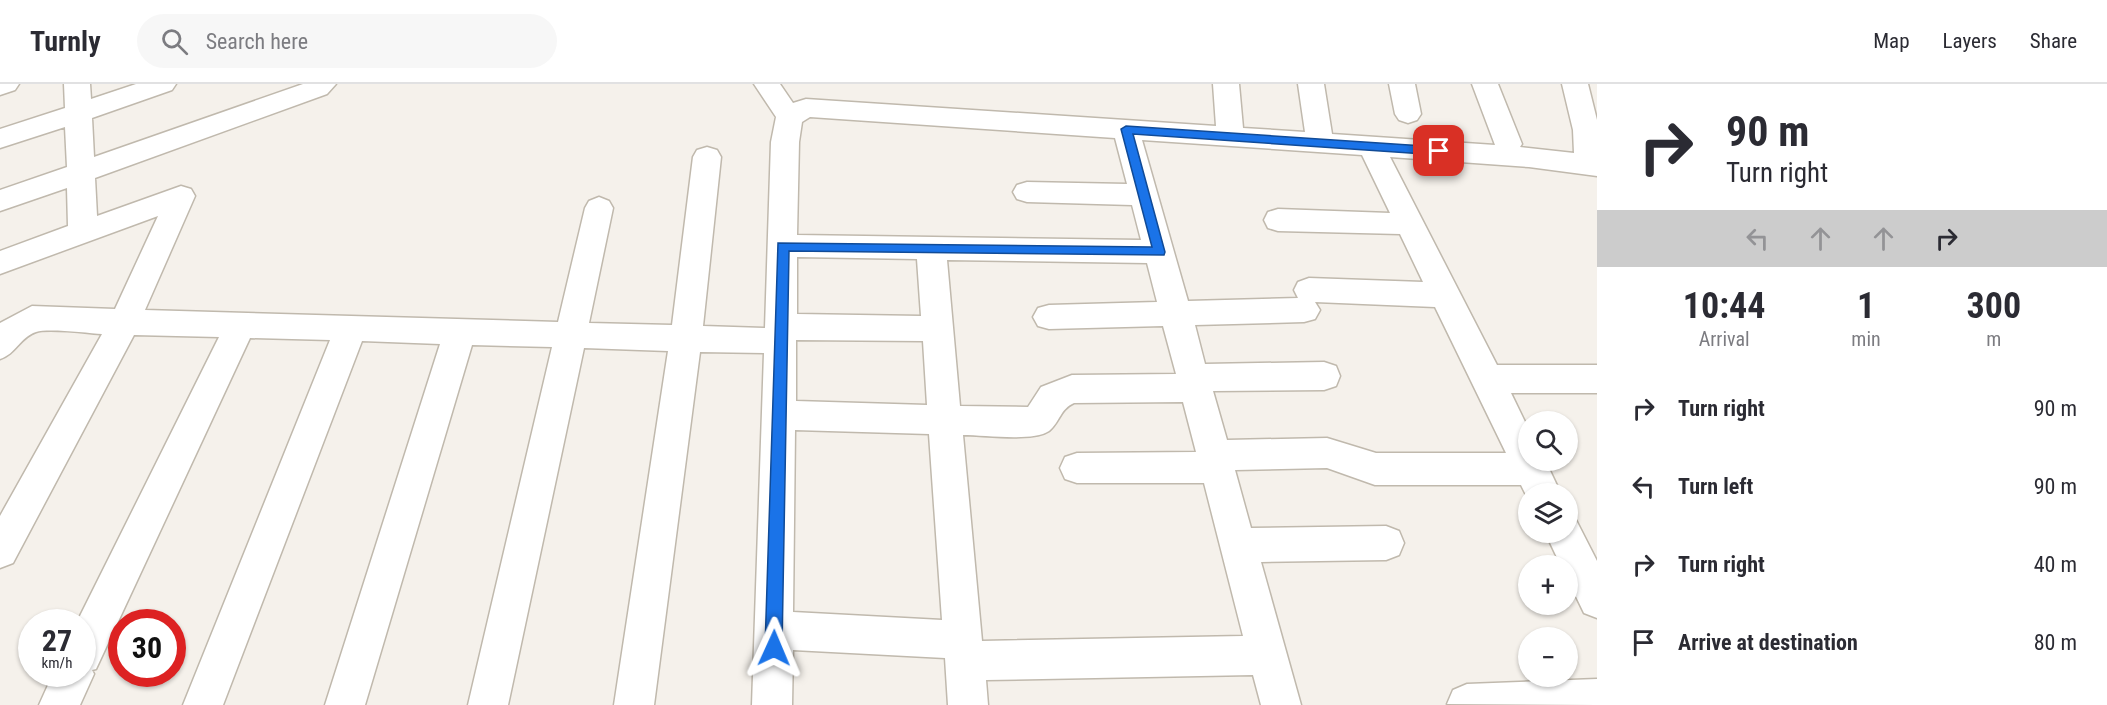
<!DOCTYPE html>
<meta charset="utf-8">
<style>
:root{--surface:#fff;--page:#f7f7f7;--text:#2b2b33;--muted:#7c7c81;--line:#e1e1e2}
body{margin:0;font-family:"Roboto Condensed",sans-serif;background:var(--page);color:var(--text);height:100vh;display:flex;flex-direction:column;font-size:22px;white-space:nowrap}
*{box-sizing:border-box;margin:0}
p{font-size:20px;color:var(--muted)}
.icon{flex:none;width:33px;height:33px;fill:none;stroke:currentColor;stroke-width:2;stroke-linecap:round;stroke-linejoin:round}
.map{position:relative;flex:1;overflow:hidden}
.side{display:flex;flex-direction:column;background:var(--surface);width:510px}
.side>*{flex:none}
.guide{background:#fff;color:var(--text);overflow:hidden}
.controls{position:absolute;left:1518px;top:327px;display:grid;gap:12px}
.controls a{display:grid;place-items:center;width:60px;height:60px;border-radius:50%;background:var(--surface);box-shadow:0 2px 4px #0004;font-size:30px}
.speed{position:absolute;left:18px;top:525px;display:flex;gap:12px;font-size:30px;font-weight:700;text-align:center}
.speed>*{display:grid;place-content:center;width:78px;height:78px;border-radius:50%;background:var(--surface);box-shadow:0 2px 4px #0004;line-height:1}
.speed small{font-size:15px;font-weight:400}
.speed .limit{border:9px solid #d22;background:#fff;color:#111}
.pin{position:absolute;display:grid;place-items:center;width:51px;height:51px;color:#fff;margin:-26px;border-radius:12px;box-shadow:0 3px 9px #0006}
.me{position:absolute;width:66px;margin:-33px;rotate:1deg;stroke-linejoin:round;filter:drop-shadow(0 0 4px #0008)}
.turn{display:flex;align-items:center;gap:21px;height:126px;padding:0 30px;font-size:27px}
.turn .icon{width:78px;height:78px;stroke-width:2.5}
.turn b{display:block;font-size:42px;line-height:51px}
.lanes{display:flex;align-items:center;height:57px;padding:0 30px;background:#0003;justify-content:center;gap:30px;direction:ltr}
.lanes .off{opacity:.35}
.eta{display:flex;justify-content:space-evenly;align-items:center;height:102px;text-align:center}
.eta b{font-size:36px;font-weight:700;line-height:42px}
ul{padding:0;list-style:none}
li{display:flex;align-items:center;gap:18px;height:78px;padding:0 30px}
li div{flex:1}
li b{display:block;font-size:22px}
li em{font-style:normal}
header{display:flex;align-items:center;gap:36px;box-sizing:border-box;height:84px;padding:0 30px;background:var(--surface);border-bottom:2px solid var(--line)}
header strong{font-size:28px}
nav{display:flex;gap:33px;margin-inline-start:auto;font-size:21px}
.search{width:420px;height:54px;background:var(--page);display:flex;align-items:center;gap:15px;box-sizing:border-box;padding:0 21px;border-radius:33px;color:var(--muted);font-size:22px}
main{display:flex;flex:1;min-height:0}
.map>svg:first-child{display:block}
.lines{fill:none;stroke-linecap:round;stroke-linejoin:round}
.minor-casing{stroke:#c0b9ad;stroke-width:3}
.minor{fill:#fff;fill-rule:evenodd}
.route{fill:#1a73e8;stroke:#114b97;stroke-width:1.5}
</style>
<header>
<strong>Turnly</strong>
<div class="search"><svg class="icon" aria-label="search" viewBox="0 0 24 24"><circle cx="10" cy="10" r="6"/><path d="M15 15l6 6"/></svg>Search here</div>
<nav><a>Map</a><a>Layers</a><a>Share</a></nav>
</header>
<main>
<div class="map">
<svg width="1597" height="621" viewBox="0 0 1597 621">
<rect width="100%" height="100%" fill="#f5f1eb"/>
<g class="lines">
<defs>
<path id="minor" d="M0 0H19L15 6 0 11Z
M64 0H90L91 15 136 0H176L172 6 92 34 94 73 303 0H336L327 10 95 94 97 132 181 102 191 105 195 112 145 226 558 238 585 124 589 117 599 113 609 117 613 124 589 239 672 241 693 73 697 66 707 63 717 66 721 73 703 242 765 244 771 58 776 33 754 0H780L793 19 806 15 1216 42 1213 0H1239L1243 44 1305 48 1298 0H1324L1332 50 1495 61 1472 0H1498L1522 60 1520 63 1574 69 1573 46 1562 0H1588L1597 36V92L1529 83 1390 73 1497 281H1597V309H1511L1528 344V376H1545L1561 410H1528V415L1521 401H1375L1327 384 1235 386 1251 444 1386 442 1399 447 1404 459 1399 471 1386 476 1261 478 1301 621H1261L1253 591 986 596 988 621H948L945 574 793 566 792 621H752L764 269 700 268 654 621H614L668 267 584 264 508 621H468L552 263 472 261 365 621H325L440 260 362 257 223 621H183L330 256 250 254 96 585 92 586 94 590 80 621H39L53 590H82V538H77L219 253 134 251 13 479 0 484V432L102 250C87 249 48 244 36 248 20 253 16 270 0 275V239L32 222 115 225 158 132 0 190V167L68 142 67 104 0 127V106L67 83 65 43 0 64V45L65 24ZM810 33 1115 54 1127 100 1027 98 1017 101 1013 108 1017 115 1027 118 1132 121 1141 156 797 151 799 58 802 38ZM1142 56 1362 71 1390 129 1278 125 1268 128 1264 136 1268 144 1278 147 1400 150 1423 198 1309 194 1298 198 1294 206 1298 214 1188 217ZM797 173 917 175 921 232 797 230ZM947 176 1147 179 1157 218 1049 221 1038 224 1033 233 1038 242 1049 245 1163 242 1176 290 1072 291 1041 303 1028 323 960 322ZM1315 218 1435 223 1506 369H1376L1327 354 1227 356 1213 307 1324 306 1336 302 1340 292 1336 282 1324 278 1205 280 1195 241 1304 238 1315 235 1320 226ZM796 256 923 257 927 321 796 317ZM1183 318 1196 368 1077 369 1065 373 1060 384 1065 395 1077 399H1204L1243 552 982 557 963 351C984 351 1033 358 1049 347 1060 338 1060 325 1074 319ZM795 346 929 350 942 536 793 528Z
M1389 0H1415L1421 30 1417 36 1408 39 1399 36 1395 30Z
M1568 433 1576 436 1597 477V534L1584 529 1568 496V482H1561L1545 448H1568Z
M1597 595V621L1447 620 1453 606 1467 600Z"/>
</defs>
<use href="#minor" class="minor-casing"/>
<use href="#minor" class="minor"/>
</g>
<path class="route" d="M1126 42 1439 63 1444 67 1439 71 1133 50 1165 168 1164 171 789 167 782 564 779 570 774 573 768 570 765 564 778 159 1152 163 1121 45Z"/>
</svg>
<div class="controls">
<a><svg class="icon" aria-label="search" viewBox="0 0 24 24"><circle cx="10" cy="10" r="6"/><path d="M15 15l6 6"/></svg></a>
<a><svg class="icon" aria-label="layers" viewBox="0 0 24 24"><path d="M12 4l9 5-9 5-9-5zM3 14l9 5 9-5"/></svg></a>
<a>+</a>
<a>−</a>
</div>
<div class="speed"><div>27<small>km/h</small></div><div class="limit">30</div></div>
<div class="pin" style="left:1439px;top:67px;background:#d93025"><svg class="icon" aria-label="arrive" viewBox="0 0 24 24"><path d="M6 21V4h12l-3 4 3 4H6"/></svg></div>
<svg class="me" style="left:774px;top:564px" viewBox="-20 -20 40 40"><path d="M0-17L14 15 0 8-14 15z" fill="#1a73e8" stroke="#fff" stroke-width="4"/></svg>
</div>
<section class="side">
<div class="guide">
<div class="turn"><svg class="icon" aria-label="right" viewBox="0 0 24 24"><path d="M7 20v-9h11M14 6l5 5-5 5"/></svg><div><b>90 m</b>Turn right</div></div>
<div class="lanes"><svg class="icon off" aria-label="left" viewBox="0 0 24 24"><path d="M17 20v-9H6M10 6l-5 5 5 5"/></svg><svg class="icon off" aria-label="ahead" viewBox="0 0 24 24"><path d="M12 20V5M6 11l6-6 6 6"/></svg><svg class="icon off" aria-label="ahead" viewBox="0 0 24 24"><path d="M12 20V5M6 11l6-6 6 6"/></svg><svg class="icon" aria-label="right" viewBox="0 0 24 24"><path d="M7 20v-9h11M14 6l5 5-5 5"/></svg></div>
</div>
<div class="eta">
<div><b>10:44</b><p>Arrival</p></div>
<div><b>1</b><p>min</p></div>
<div><b>300</b><p>m</p></div>
</div>
<ul>
<li><svg class="icon" aria-label="right" viewBox="0 0 24 24"><path d="M7 20v-9h11M14 6l5 5-5 5"/></svg><div><b>Turn right</b></div><em>90 m</em></li>
<li><svg class="icon" aria-label="left" viewBox="0 0 24 24"><path d="M17 20v-9H6M10 6l-5 5 5 5"/></svg><div><b>Turn left</b></div><em>90 m</em></li>
<li><svg class="icon" aria-label="right" viewBox="0 0 24 24"><path d="M7 20v-9h11M14 6l5 5-5 5"/></svg><div><b>Turn right</b></div><em>40 m</em></li>
<li><svg class="icon" aria-label="arrive" viewBox="0 0 24 24"><path d="M6 21V4h12l-3 4 3 4H6"/></svg><div><b>Arrive at destination</b></div><em>80 m</em></li>
</ul>
</section>
</main>
